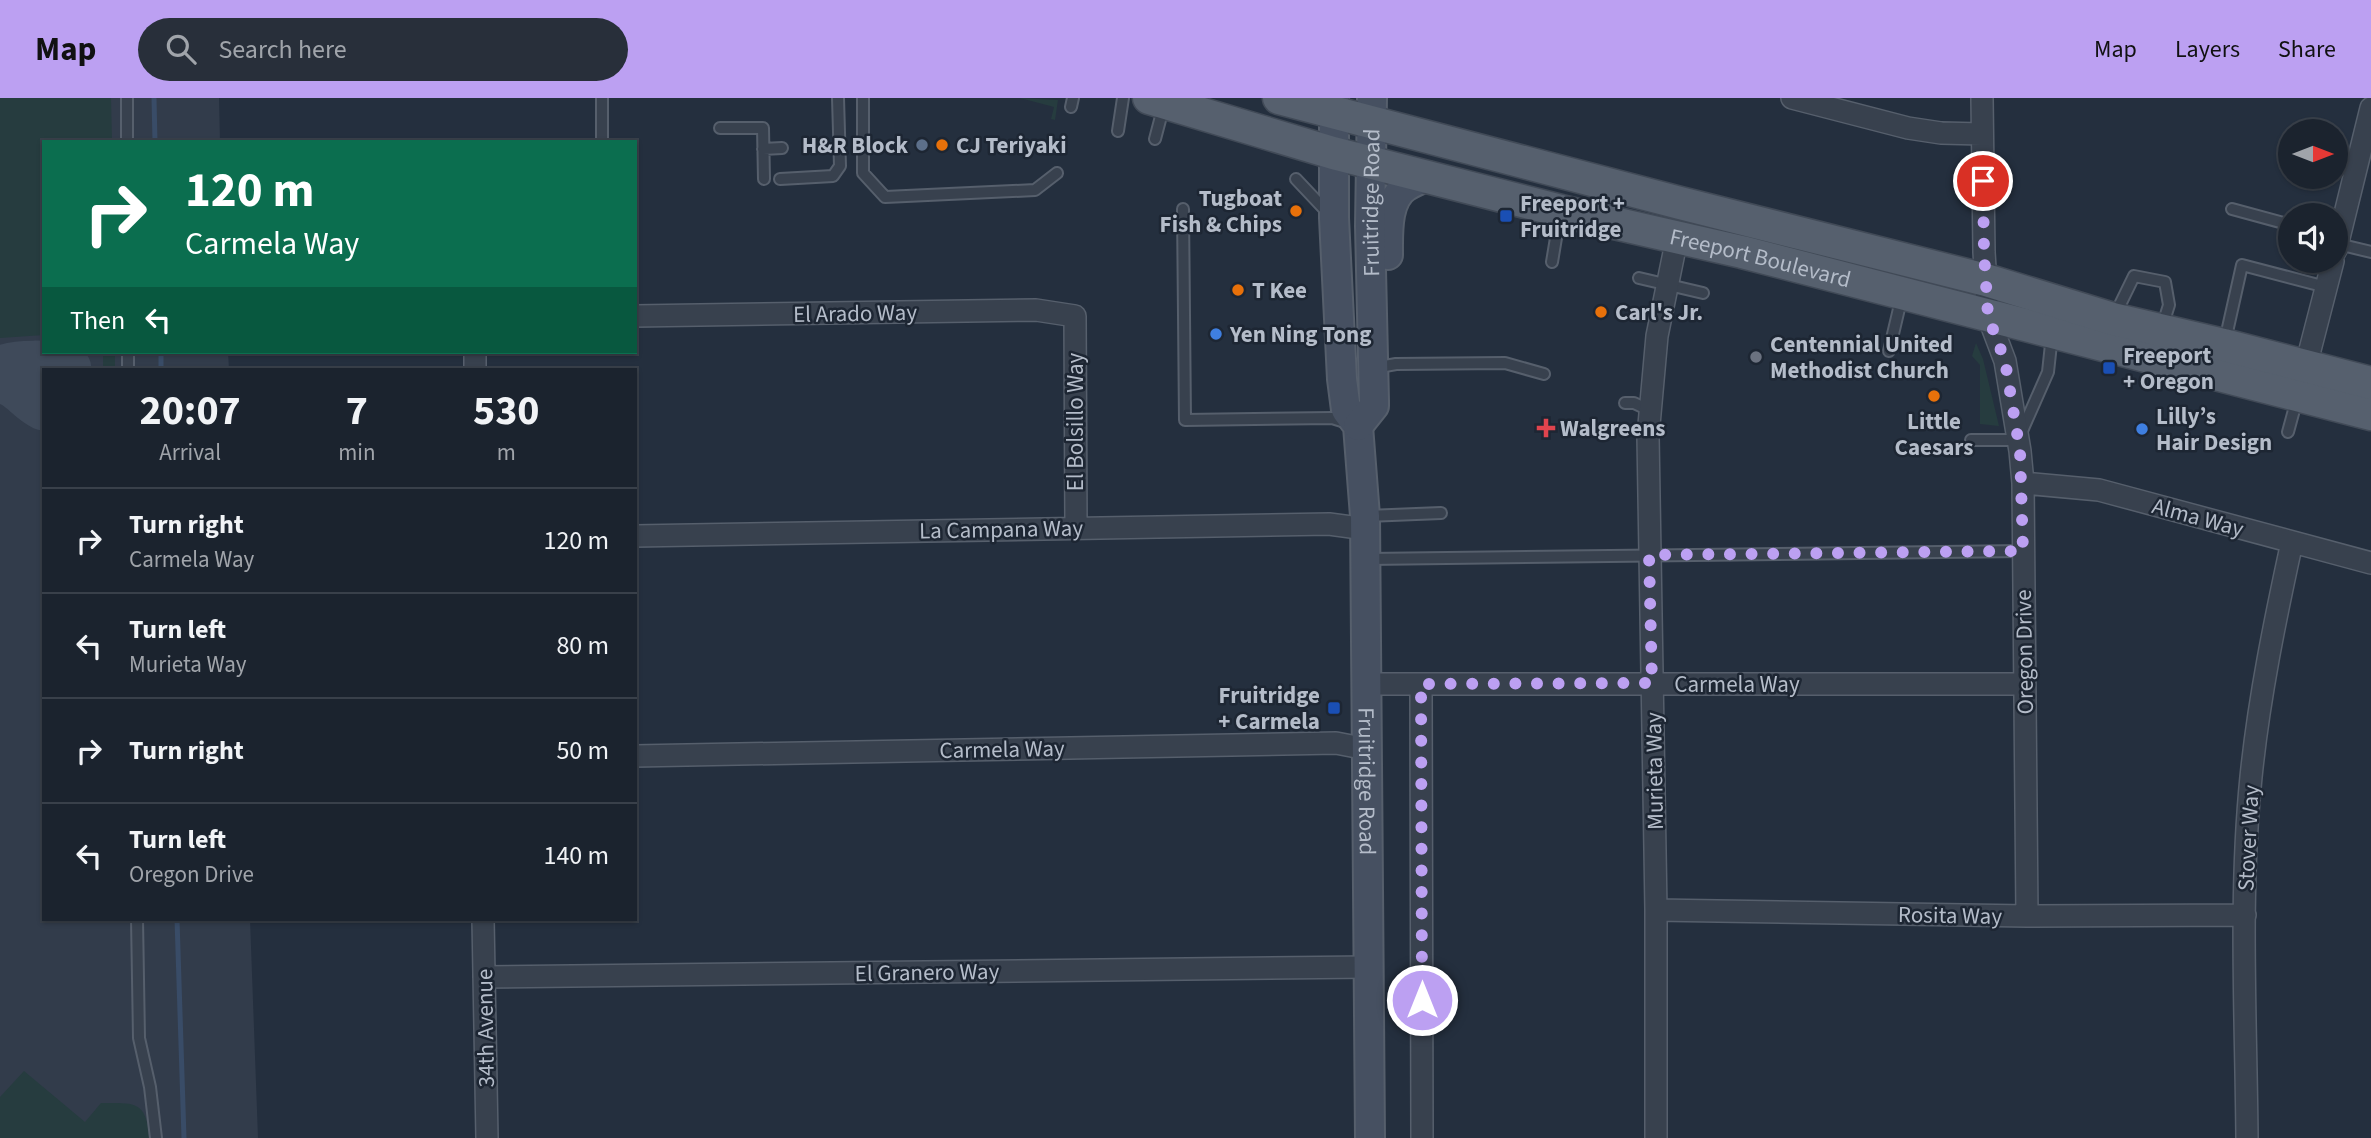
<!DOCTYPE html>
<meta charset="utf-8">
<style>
:root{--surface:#1b232e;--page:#282f3a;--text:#f1f3f6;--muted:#a0a4aa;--line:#39404a;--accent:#bca0f2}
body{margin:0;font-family:"Source Sans 3",sans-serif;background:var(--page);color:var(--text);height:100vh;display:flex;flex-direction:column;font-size:26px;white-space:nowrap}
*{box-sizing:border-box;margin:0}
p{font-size:23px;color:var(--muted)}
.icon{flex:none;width:38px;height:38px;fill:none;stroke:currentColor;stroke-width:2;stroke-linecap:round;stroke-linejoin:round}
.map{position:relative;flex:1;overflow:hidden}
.sheet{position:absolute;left:42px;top:270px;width:595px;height:553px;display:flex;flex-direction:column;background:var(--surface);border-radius:0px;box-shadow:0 2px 5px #0004,0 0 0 2px var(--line)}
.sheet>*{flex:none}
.banner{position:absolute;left:42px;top:42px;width:595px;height:214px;border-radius:0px;box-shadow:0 2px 5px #0004,0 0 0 2px var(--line);background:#0b6e4f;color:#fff;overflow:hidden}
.needle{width:46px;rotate:90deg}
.fabs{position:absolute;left:2278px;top:21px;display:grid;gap:14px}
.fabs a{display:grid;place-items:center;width:70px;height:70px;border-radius:50%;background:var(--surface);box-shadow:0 2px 5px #0004,0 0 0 2px var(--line);font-size:35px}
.pin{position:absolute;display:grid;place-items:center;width:60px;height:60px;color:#fff;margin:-30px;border:4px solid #fff;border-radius:50%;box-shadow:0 2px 7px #0007}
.me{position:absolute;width:77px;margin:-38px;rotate:0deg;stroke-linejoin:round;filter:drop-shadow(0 0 5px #0008)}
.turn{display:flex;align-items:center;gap:24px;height:147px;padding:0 28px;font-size:32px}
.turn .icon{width:91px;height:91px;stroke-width:2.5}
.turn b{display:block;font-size:49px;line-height:60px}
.then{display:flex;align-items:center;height:66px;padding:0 28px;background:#0003;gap:14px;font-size:26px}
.eta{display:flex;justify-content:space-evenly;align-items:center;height:119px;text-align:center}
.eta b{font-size:42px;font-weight:700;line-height:49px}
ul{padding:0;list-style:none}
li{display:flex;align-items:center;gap:21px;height:105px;padding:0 28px;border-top:2px solid var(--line)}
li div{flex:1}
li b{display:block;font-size:26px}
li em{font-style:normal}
header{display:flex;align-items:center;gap:42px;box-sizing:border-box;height:98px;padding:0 35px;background:var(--accent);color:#111}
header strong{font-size:33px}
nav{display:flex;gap:38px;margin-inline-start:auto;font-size:24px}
.search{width:490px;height:63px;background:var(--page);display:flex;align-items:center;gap:18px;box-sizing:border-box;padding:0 24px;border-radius:38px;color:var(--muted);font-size:26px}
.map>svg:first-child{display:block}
.airport{fill:#323c4b}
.green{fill:#263c3f}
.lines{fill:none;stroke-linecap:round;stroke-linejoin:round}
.stream{stroke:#394c67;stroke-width:5}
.taxiway{stroke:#3f4a5a;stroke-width:49}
.lane-casing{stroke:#565f6c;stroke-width:14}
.street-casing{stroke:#565f6c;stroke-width:24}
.secondary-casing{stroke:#565f6c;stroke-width:32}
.primary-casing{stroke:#414a57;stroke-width:35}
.lane{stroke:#38414e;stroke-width:10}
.street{stroke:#38414e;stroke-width:21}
.secondary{stroke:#465061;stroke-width:28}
.primary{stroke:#56606e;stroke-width:32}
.route{stroke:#bca0f2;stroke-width:12;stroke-dasharray:0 21.6}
.service-dot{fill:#5c6f8a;stroke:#1d2633;stroke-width:2.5}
.food-dot{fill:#e8710a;stroke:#1d2633;stroke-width:2.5}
.transit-dot{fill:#1a4fb4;stroke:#1d2633;stroke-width:2.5}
.shop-dot{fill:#3f7fe0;stroke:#1d2633;stroke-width:2.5}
.worship-dot{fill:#6b7280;stroke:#1d2633;stroke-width:2.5}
.health-dot{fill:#e0444e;stroke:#1d2633;stroke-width:2.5}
.labels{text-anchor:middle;stroke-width:5;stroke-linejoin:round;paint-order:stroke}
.poi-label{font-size:23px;font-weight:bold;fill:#b4bcc9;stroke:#1d2633;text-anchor:start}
.street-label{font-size:23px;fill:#b4bcc9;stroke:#1d2633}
</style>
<header>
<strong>Map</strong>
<div class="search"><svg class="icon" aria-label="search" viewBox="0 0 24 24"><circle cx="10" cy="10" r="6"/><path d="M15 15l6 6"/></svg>Search here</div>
<nav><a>Map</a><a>Layers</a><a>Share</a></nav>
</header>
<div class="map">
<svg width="2371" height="1040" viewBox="0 0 2371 1040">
<rect width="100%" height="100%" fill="#242f3e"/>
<path class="airport" d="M0 0H219L220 44H44V254H228L229 271H44V821H250L258 1040H0Z"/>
<path class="green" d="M0 0H111L112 44H44V237L0 240Z
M1020 0 1058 2 1055 22 1051 21 1054 9Z
M1976 245 1983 261 1999 328 1980 326V267L1972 258Z
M103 254H115V271H103Z
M24 973 85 1024 101 1005C134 1005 147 1002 149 1040H0V999Z"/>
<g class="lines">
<path class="stream" d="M154 0 155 44
M161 254V271
M177 821 184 1040"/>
<path class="taxiway" d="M0 273C14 265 52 266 67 271
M0 281C20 283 27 300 44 308"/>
<defs>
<path id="lane" d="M127 0V44
M602 0V44
M863 0V75L885 99 1035 92 1057 75
M1071 9 1073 0
M720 30H763L764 81
M1118 33 1123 0
M1155 41 1164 7
M763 51 782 50
M780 81 833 78 840 68 838 0
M1296 81 1329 116
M1183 111 1185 322 1332 320 1348 325
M2232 111 2291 127
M2338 146 2371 154
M1552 164 1560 116
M1639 180 1703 195
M2114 219 2134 178 2165 184 2169 207 2162 229
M2225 243 2242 167 2326 189
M1889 253 1902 198
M128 254V271
M1374 270 1396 266 1505 265 1544 276
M1625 305H1634L1651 313
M2288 334 2297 301
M1971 342H2018L2048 274 2052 237
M1367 418 1441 415
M1368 461 2023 453
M137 821 139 940 150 989 156 1040"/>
<path id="street" d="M1792 0 1908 30 1941 35 1982 36
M1982 0 1984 154 1988 218 2005 263 2020 353 2023 385 2027 818
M2336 152 2371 10
M635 218 1036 212 1075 218 1076 429
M475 254V271
M2303 279 2333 163
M2023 385 2099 392 2371 465
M635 438 1329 426 1366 431
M1365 586H2024
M1421 586 1422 1040
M635 658 1336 645 1367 651
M1656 812 2027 818 2245 817
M483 821 487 1040
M484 879 1369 869
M1656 1040V812L1648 338 1657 238 1677 140
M2247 1040C2246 920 2239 799 2251 679 2259 600 2275 522 2292 444"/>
<g id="secondary">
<path id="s1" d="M1334 0V120L1342 281 1346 312 1358 328 1365 418 1370 1040"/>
<path d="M1388 157C1388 135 1386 101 1407 88 1414 84 1421 81 1428 78"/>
<path id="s2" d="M1358 328 1374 308V303L1370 128 1372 0"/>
</g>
<g id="primary">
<path id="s3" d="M1149 0 1333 55 1561 113 1742 154 2371 316"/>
<path d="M1279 0 1680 105 1986 182 2113 221 2224 247 2371 285"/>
</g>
</defs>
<use href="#lane" class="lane-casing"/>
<use href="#street" class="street-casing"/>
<use href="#secondary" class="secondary-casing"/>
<use href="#primary" class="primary-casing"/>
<use href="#lane" class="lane"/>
<use href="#street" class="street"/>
<use href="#secondary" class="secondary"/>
<use href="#primary" class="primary"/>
</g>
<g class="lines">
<path class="route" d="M1422 902 1421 586 1652 585 1649 457 2023 453 2020 353 2005 263 1988 218 1984 154 1983 83"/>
</g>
<circle class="service-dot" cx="922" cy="47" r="7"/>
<g class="food-dot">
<circle cx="942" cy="47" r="7"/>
<circle cx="1296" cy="113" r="7"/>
<circle cx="1238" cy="192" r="7"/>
<circle cx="1601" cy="214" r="7"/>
<circle cx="1934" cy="298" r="7"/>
</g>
<g class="transit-dot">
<rect x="1499" y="111" width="14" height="14" rx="3.5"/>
<rect x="2102" y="263" width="14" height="14" rx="3.5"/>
<rect x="1327" y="603" width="14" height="14" rx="3.5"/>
</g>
<g class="shop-dot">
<circle cx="1216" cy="236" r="7"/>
<circle cx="2142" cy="331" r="7"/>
</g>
<circle class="worship-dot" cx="1756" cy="259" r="7"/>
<path class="health-dot" d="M1542.5 319.5h7v7h7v7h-7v7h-7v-7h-7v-7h7z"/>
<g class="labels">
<g class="poi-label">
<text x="908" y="55" text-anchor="end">H&amp;R Block</text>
<text x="956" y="55">CJ Teriyaki</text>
<text x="1282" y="108" text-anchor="end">Tugboat<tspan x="1282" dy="26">Fish &amp; Chips</tspan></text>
<text x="1520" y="113">Freeport +<tspan x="1520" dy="26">Fruitridge</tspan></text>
<text x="1252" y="200">T Kee</text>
<text x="1615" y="222">Carl's Jr.</text>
<text x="1230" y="244">Yen Ning Tong</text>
<text x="1770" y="254">Centennial United<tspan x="1770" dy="26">Methodist Church</tspan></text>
<text x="2123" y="265">Freeport<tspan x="2123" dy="26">+ Oregon</tspan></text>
<text x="2156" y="326">Lilly’s<tspan x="2156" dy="26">Hair Design</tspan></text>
<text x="1934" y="331" text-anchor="middle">Little<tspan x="1934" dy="26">Caesars</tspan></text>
<text x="1560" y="338">Walgreens</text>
<text x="1320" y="605" text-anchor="end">Fruitridge<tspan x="1320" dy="26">+ Carmela</tspan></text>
</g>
<g class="street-label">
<text dy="8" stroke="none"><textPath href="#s2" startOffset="229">Fruitridge Road</textPath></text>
<text dy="8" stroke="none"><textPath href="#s3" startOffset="632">Freeport Boulevard</textPath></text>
<text transform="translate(855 215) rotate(-1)" y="8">El Arado Way</text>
<text transform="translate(1075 324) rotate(-90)" y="8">El Bolsillo Way</text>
<text transform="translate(2198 419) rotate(15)" y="8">Alma Way</text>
<text transform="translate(1001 431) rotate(-1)" y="8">La Campana Way</text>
<text transform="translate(2024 554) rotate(-91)" y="8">Oregon Drive</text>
<text x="1737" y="594">Carmela Way</text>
<text transform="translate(1002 651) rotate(-1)" y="8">Carmela Way</text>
<text transform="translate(1654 673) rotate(-91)" y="8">Murieta Way</text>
<text dy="8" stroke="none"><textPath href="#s1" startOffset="688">Fruitridge Road</textPath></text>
<text transform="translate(2248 740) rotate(-87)" y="8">Stover Way</text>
<text transform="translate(1950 817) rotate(1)" y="8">Rosita Way</text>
<text transform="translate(927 874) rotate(-1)" y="8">El Granero Way</text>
<text transform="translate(485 930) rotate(-91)" y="8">34th Avenue</text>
</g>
</g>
</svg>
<div class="fabs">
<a><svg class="needle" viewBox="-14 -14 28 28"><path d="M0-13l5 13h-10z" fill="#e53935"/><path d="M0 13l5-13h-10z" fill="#a0a4aa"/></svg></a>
<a><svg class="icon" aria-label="sound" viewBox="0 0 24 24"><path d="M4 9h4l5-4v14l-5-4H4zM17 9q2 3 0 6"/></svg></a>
</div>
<div class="pin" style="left:1983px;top:83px;background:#d93025"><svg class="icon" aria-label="arrive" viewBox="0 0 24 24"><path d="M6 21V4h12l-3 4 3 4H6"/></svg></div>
<svg class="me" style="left:1422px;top:902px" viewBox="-20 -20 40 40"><circle r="17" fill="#bca0f2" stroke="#fff" stroke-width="3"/><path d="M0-11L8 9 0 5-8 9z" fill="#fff"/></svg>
<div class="banner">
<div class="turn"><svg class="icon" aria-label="right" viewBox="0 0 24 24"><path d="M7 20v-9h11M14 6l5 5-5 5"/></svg><div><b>120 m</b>Carmela Way</div></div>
<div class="then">Then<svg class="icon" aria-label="left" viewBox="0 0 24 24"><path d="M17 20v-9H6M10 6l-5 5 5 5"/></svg></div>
</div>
<section class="sheet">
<div class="eta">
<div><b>20:07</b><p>Arrival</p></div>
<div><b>7</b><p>min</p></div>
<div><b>530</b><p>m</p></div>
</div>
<ul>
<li><svg class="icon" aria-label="right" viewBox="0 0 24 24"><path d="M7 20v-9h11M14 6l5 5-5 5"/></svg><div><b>Turn right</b><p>Carmela Way</p></div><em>120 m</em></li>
<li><svg class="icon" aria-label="left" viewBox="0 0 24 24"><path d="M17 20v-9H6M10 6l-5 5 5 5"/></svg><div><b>Turn left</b><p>Murieta Way</p></div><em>80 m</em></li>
<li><svg class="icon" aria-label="right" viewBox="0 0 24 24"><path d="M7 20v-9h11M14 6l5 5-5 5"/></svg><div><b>Turn right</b></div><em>50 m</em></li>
<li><svg class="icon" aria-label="left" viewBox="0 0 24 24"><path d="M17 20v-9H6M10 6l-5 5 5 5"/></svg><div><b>Turn left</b><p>Oregon Drive</p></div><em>140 m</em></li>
</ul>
</section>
</div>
